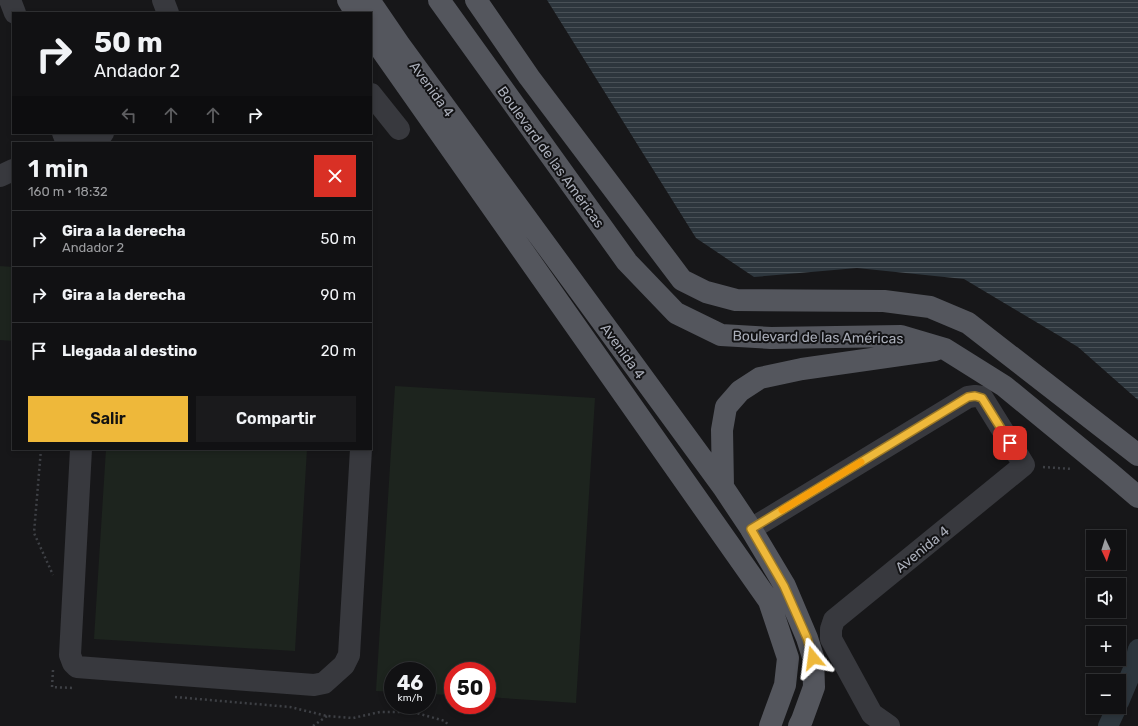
<!DOCTYPE html>
<html lang="es">
<meta charset="utf-8">
<style>
:root{--surface:#111113;--page:#1a1a1c;--text:#f1f3f6;--muted:#9c9da0;--line:#303133;--accent:#eeb83a}
body{margin:0;font-family:Rubik,sans-serif;background:var(--page);color:var(--text);height:100vh;display:flex;flex-direction:column;font-size:15px;white-space:nowrap}
*{box-sizing:border-box;margin:0}
p{font-size:13px;color:var(--muted)}
.icon{flex:none;width:22px;height:22px;fill:none;stroke:currentColor;stroke-width:2;stroke-linecap:round;stroke-linejoin:round}
.map{position:relative;flex:1;overflow:hidden}
.details{position:absolute;left:12px;top:142px;width:360px;height:308px;display:flex;flex-direction:column;background:var(--surface);border-radius:0px;box-shadow:0 2px 6px #0003,0 0 0 1px var(--line)}
.details>*{flex:none}
.guide{position:absolute;left:12px;top:12px;width:360px;height:122px;border-radius:0px;box-shadow:0 2px 6px #0003,0 0 0 1px var(--line);background:#111113;color:var(--text);overflow:hidden}
.needle{width:26px;rotate:176deg}
.buttons{position:absolute;left:1086px;top:530px;display:grid;gap:8px}
.buttons a{display:grid;place-items:center;width:40px;height:40px;border-radius:0px;background:var(--surface);box-shadow:0 2px 6px #0003,0 0 0 1px var(--line);font-size:20px}
.speed{position:absolute;left:384px;top:662px;display:flex;gap:8px;font-size:20px;font-weight:700;text-align:center}
.speed>*{display:grid;place-content:center;width:52px;height:52px;border-radius:50%;background:var(--surface);box-shadow:0 2px 6px #0003,0 0 0 1px var(--line);line-height:1}
.speed small{font-size:10px;font-weight:400}
.speed .limit{border:6px solid #d22;background:#fff;color:#111}
.pin{position:absolute;display:grid;place-items:center;width:34px;height:34px;color:#fff;margin:-17px;border-radius:8px;box-shadow:0 2px 6px #0006}
.me{position:absolute;width:44px;margin:-22px;rotate:344deg;stroke-linejoin:round;filter:drop-shadow(0 0 3px #0008)}
.turn{display:flex;align-items:center;gap:14px;height:84px;padding:0 16px;font-size:18px}
.turn .icon{width:52px;height:52px;stroke-width:2.5}
.turn b{display:block;font-size:28px;line-height:34px}
.lanes{display:flex;align-items:center;height:38px;padding:0 16px;background:#0003;justify-content:center;gap:20px;direction:ltr}
.lanes .off{opacity:.35}
.round{display:grid;place-items:center;flex:none;width:42px;height:42px;border-radius:0px;background:var(--page)}
.overview{display:flex;align-items:center;justify-content:space-between;height:68px;padding:0 16px}
h1{font-size:24px;font-weight:600;line-height:30px}
.cta{display:flex;gap:8px;margin-top:auto;padding:8px 16px}
.cta a{flex:1;height:46px;border-radius:0px;background:var(--accent);color:#111;font-size:16px;font-weight:600;line-height:46px;text-align:center}
.cta a+a{background:var(--page);color:var(--text)}
ul{padding:0;list-style:none}
li{display:flex;align-items:center;gap:12px;height:56px;padding:0 16px;border-top:1px solid var(--line)}
li div{flex:1}
li b{display:block;font-size:15px}
li em{font-style:normal}
.map>svg:first-child{display:block}
.green{fill:#1d241e}
.water{fill:url(#water-rules)}
.lines{fill:none;stroke-linecap:round;stroke-linejoin:round}
.canal{stroke:#2d363d;stroke-width:20}
.path{stroke:#3e4045;stroke-width:2.5;stroke-dasharray:2 3;stroke-linecap:butt}
.minor{stroke:#38393e;stroke-width:22}
.major{stroke:#54565d;stroke-width:22}
.route-casing{stroke:#9b7826;stroke-width:10}
.route{stroke:#eeb83a;stroke-width:7}
.slow{stroke:#f59e0b;stroke-width:7}
.labels{text-anchor:middle;stroke-width:4;stroke-linejoin:round;paint-order:stroke}
.street-label{font-size:14px;fill:#aaaeb9;stroke:#121214}
</style>
<div class="map">
<svg width="1138" height="726" viewBox="0 0 1138 726">
<defs>
<pattern id="water-rules" width="6" height="5" patternUnits="userSpaceOnUse"><rect width="6" height="5" fill="#2d363d"/><path d="M0 2.5h6" fill="none" stroke="#495157"/></pattern>
</defs>
<rect width="100%" height="100%" fill="#171719"/>
<path class="green" d="M0 266 13 267V341L0 340Z
M395 386 595 398 576 703 487 697V671H453V695L427 694V671H393V692L376 691Z
M106 449H307L295 651 94 639Z"/>
<path class="water" d="M547 0H1138V400L1078 347 964 279 857 268 754 277 696 238Z"/>
<g class="lines">
<path class="canal" d="M1119 702 1133 669 1138 649
M1108 726 1117 707"/>
<path class="path" d="M41 449 34 533 53 575
M1043 467 1072 469
M53 670 52 687 73 688
M175 697 290 707 327 716 353 718 380 712H413L445 721 449 726
M313 726 327 716"/>
<path class="minor" d="M10 0 15 13
M163 0 168 13
M371 94 399 129
M63 133 67 143
M79 143 103 133
M0 176 13 170
M81 449 70 655 73 663 77 667 314 685 324 683 344 665 349 655 361 449
M751 529 968 397 975 396 982 397 1024 465 834 620 831 629V639L872 714 889 726"/>
<path class="major" d="M348 0 356 13
M369 0 399 44 723 487 751 529 785 586 807 638 813 657 814 687 802 720 799 726
M439 0 627 262 676 313 721 335 771 338 901 336 945 349 1004 386 1110 473 1138 497
M476 0 529 77 682 280 706 292 736 300 884 301 930 307 968 323 1138 455
M371 35 769 601 788 658 785 685 770 726
M723 487 722 430 726 407 740 391 760 378 802 369 935 350"/>
</g>
<g class="lines">
<defs>
<path id="route" d="M813 658 807 638 784 586 751 529 968 397 975 396 982 398 1010 443"/>
</defs>
<use href="#route" class="route-casing"/>
<use href="#route" class="route"/>
<path class="slow" d="M782 510 861 462"/>
</g>
<g class="labels">
<g class="street-label">
<text transform="translate(432 89) rotate(54)" y="5">Avenida 4</text>
<text transform="translate(551 157) rotate(54)" y="5">Boulevard de las Américas</text>
<text transform="translate(818 337) rotate(1)" y="5">Boulevard de las Américas</text>
<text transform="translate(623 351) rotate(54)" y="5">Avenida 4</text>
<text transform="translate(922 549) rotate(-39)" y="5">Avenida 4</text>
</g>
</g>
</svg>
<div class="buttons">
<a><svg class="needle" viewBox="-14 -14 28 28"><path d="M0-13l5 13h-10z" fill="#e53935"/><path d="M0 13l5-13h-10z" fill="#9c9da0"/></svg></a>
<a><svg class="icon" aria-label="sound" viewBox="0 0 24 24"><path d="M4 9h4l5-4v14l-5-4H4zM17 9q2 3 0 6"/></svg></a>
<a>+</a>
<a>−</a>
</div>
<div class="speed"><div>46<small>km/h</small></div><div class="limit">50</div></div>
<div class="pin" style="left:1010px;top:443px;background:#d93025"><svg class="icon" aria-label="arrive" viewBox="0 0 24 24"><path d="M6 21V4h12l-3 4 3 4H6"/></svg></div>
<svg class="me" style="left:813px;top:658px" viewBox="-20 -20 40 40"><path d="M0-17L14 15 0 8-14 15z" fill="#eeb83a" stroke="#fff" stroke-width="4"/></svg>
<div class="guide">
<div class="turn"><svg class="icon" aria-label="right" viewBox="0 0 24 24"><path d="M7 20v-9h11M14 6l5 5-5 5"/></svg><div><b>50 m</b>Andador 2</div></div>
<div class="lanes"><svg class="icon off" aria-label="left" viewBox="0 0 24 24"><path d="M17 20v-9H6M10 6l-5 5 5 5"/></svg><svg class="icon off" aria-label="ahead" viewBox="0 0 24 24"><path d="M12 20V5M6 11l6-6 6 6"/></svg><svg class="icon off" aria-label="ahead" viewBox="0 0 24 24"><path d="M12 20V5M6 11l6-6 6 6"/></svg><svg class="icon" aria-label="right" viewBox="0 0 24 24"><path d="M7 20v-9h11M14 6l5 5-5 5"/></svg></div>
</div>
<section class="details">
<div class="overview"><div><h1>1 min</h1><p>160 m · 18:32</p></div><a class="round" style="background:#d93025;color:#fff"><svg class="icon" aria-label="close" viewBox="0 0 24 24"><path d="M6 6l12 12M18 6L6 18"/></svg></a></div>
<ul>
<li><svg class="icon" aria-label="right" viewBox="0 0 24 24"><path d="M7 20v-9h11M14 6l5 5-5 5"/></svg><div><b>Gira a la derecha</b><p>Andador 2</p></div><em>50 m</em></li>
<li><svg class="icon" aria-label="right" viewBox="0 0 24 24"><path d="M7 20v-9h11M14 6l5 5-5 5"/></svg><div><b>Gira a la derecha</b></div><em>90 m</em></li>
<li><svg class="icon" aria-label="arrive" viewBox="0 0 24 24"><path d="M6 21V4h12l-3 4 3 4H6"/></svg><div><b>Llegada al destino</b></div><em>20 m</em></li>
</ul>
<div class="cta"><a>Salir</a><a>Compartir</a></div>
</section>
</div>
